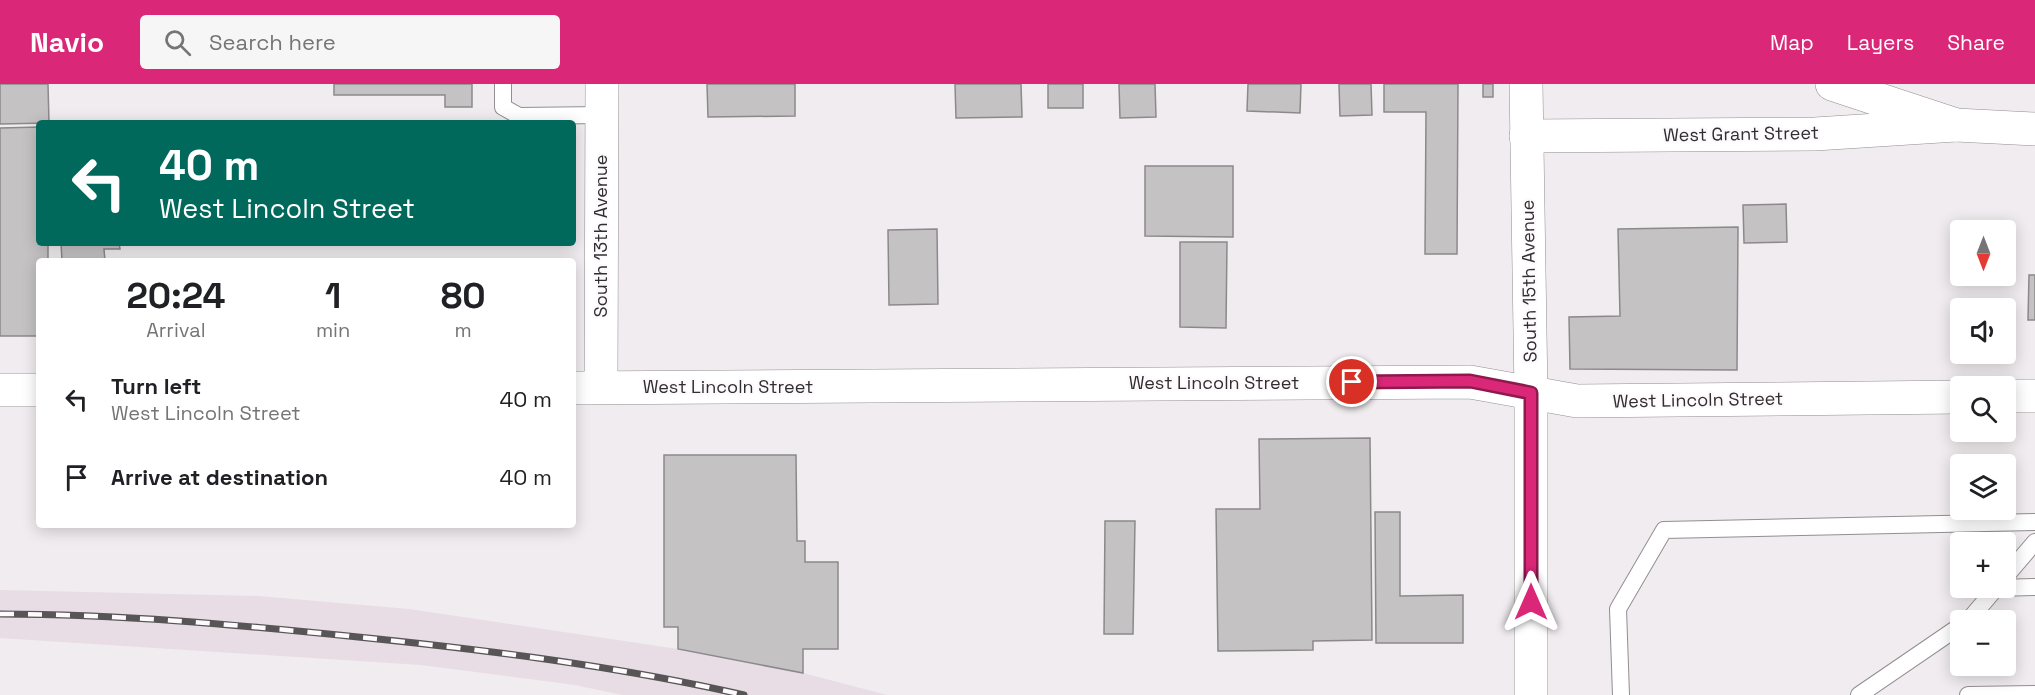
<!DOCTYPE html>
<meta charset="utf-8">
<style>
:root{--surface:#fff;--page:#f6f6f6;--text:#202124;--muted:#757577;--accent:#db2777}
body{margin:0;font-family:"Space Grotesk",sans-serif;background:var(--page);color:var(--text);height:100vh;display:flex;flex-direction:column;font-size:22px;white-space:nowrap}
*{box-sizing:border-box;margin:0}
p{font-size:20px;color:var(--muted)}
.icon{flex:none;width:33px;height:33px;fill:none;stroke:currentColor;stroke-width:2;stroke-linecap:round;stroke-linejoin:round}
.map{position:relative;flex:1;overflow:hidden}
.panel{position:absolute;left:36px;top:174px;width:540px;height:270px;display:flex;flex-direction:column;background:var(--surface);border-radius:6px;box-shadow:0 3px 15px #0003}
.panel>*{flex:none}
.top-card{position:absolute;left:36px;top:36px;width:540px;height:126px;border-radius:6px;box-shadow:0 3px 15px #0003;background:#00695c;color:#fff;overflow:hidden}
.needle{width:39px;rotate:180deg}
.fabs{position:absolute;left:1950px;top:136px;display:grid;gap:12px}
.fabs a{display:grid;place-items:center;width:66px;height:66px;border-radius:6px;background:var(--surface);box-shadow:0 3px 15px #0003;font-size:30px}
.pin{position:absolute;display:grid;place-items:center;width:51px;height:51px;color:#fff;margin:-26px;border:3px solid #fff;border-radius:50%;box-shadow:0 2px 6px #0007}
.me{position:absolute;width:66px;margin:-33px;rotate:0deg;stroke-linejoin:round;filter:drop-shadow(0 0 4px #0008)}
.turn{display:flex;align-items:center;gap:21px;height:126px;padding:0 24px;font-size:27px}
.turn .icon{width:78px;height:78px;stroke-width:2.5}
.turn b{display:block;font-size:42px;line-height:51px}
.eta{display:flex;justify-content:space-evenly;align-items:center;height:102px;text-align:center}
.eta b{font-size:36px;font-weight:800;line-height:42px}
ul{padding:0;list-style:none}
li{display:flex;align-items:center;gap:18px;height:78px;padding:0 24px}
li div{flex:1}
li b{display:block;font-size:22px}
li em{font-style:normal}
header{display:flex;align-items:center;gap:36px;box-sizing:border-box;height:84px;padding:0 30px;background:var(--accent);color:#fff}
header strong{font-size:28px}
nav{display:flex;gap:33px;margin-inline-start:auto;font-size:21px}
.search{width:420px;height:54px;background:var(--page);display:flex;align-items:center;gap:15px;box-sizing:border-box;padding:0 21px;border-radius:6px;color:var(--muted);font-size:22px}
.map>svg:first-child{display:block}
.built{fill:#e8dde5}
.building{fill:#c5c2c4;stroke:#8c898b;stroke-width:1.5}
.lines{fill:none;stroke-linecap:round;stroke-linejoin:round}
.lane-casing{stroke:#928e91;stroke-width:18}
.street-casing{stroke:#928e91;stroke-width:34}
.secondary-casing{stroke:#928e91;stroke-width:34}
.lane{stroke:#fff;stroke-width:16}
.street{stroke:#fff;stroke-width:33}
.secondary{stroke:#fff;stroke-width:33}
.rail-casing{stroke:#575556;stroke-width:7}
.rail{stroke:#fdf9fc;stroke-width:4.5;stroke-dasharray:14;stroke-linecap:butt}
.route-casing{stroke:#8e194d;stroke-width:15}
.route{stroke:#db2777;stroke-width:10}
.labels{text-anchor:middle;stroke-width:4.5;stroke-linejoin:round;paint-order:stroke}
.street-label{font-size:18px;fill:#302f30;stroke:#fdf9fc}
</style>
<header>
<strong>Navio</strong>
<div class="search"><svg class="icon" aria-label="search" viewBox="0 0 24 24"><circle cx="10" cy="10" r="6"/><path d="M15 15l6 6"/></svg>Search here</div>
<nav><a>Map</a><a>Layers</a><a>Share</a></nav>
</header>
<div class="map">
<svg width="2035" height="611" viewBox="0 0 2035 611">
<rect width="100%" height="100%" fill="#f0ecef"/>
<path class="built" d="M0 506 258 512 409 525 678 565 803 589 887 611H622L575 601 421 581 0 554Z"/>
<path class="building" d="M0 0H48L49 39 0 40Z
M334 0H472V23H445V11H334Z
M707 0H795V32L708 33Z
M955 0H1021L1022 33 956 34Z
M1048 0H1083V24H1048Z
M1119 0H1155L1156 33 1120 34Z
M1248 0H1301L1300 29 1247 27Z
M1339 0H1371L1372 31 1340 32Z
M1384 0H1458L1457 170H1425L1426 28H1384Z
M1483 0H1493V13H1483Z
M39 43V159H48V177H39V252H0V44Z
M1145 82H1233V153L1145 152Z
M1786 120 1787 158 1744 159 1743 121Z
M1738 143 1737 286 1570 285 1569 233 1620 232 1618 145Z
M937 145 938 220 889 221 888 146Z
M1180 158H1227L1226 244 1180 243Z
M61 159H119L120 165H104L105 177H62Z
M2029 191H2035V236H2028Z
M1370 354 1372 556 1313 557V566L1218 567 1216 425H1260L1259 355Z
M664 371H796L797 457H805V478H838V565H803V589L678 565V543H664Z
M1375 428H1400V512L1463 511V559H1376Z
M1105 437H1135L1133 550H1104Z"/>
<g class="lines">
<defs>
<path id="lane" d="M503 0V23L519 32 601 31
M2006 492 2035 458
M1995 504 2035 503
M1968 537 1996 504
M1621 611 1618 525 1664 446 2035 438
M1859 611 1960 542
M1968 611 2035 610"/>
<path id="street" d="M1526 52 1815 50 1956 41
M573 304 1470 298 1577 317 1960 313
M601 304 602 0
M0 306H39
M2006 312H2035"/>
<path id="secondary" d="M1526 0 1531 309V611
M1832 0 1956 41 2035 45"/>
</defs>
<use href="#lane" class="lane-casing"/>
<use href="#street" class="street-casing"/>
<use href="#secondary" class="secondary-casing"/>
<use href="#lane" class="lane"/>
<use href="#street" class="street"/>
<use href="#secondary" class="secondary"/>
<defs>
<path id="rail" d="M0 530C120 530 239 541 358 553 487 566 617 582 744 611"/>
</defs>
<use href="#rail" class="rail-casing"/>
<use href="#rail" class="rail"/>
</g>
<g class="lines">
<defs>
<path id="route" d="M1352 298 1470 297 1531 309V518"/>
</defs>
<use href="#route" class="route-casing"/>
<use href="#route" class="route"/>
</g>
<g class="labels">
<g class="street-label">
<text transform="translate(1741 50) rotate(-1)" y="6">West Grant Street</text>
<text transform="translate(601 152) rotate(-90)" y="6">South 13th Avenue</text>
<text transform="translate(1529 197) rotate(-91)" y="6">South 15th Avenue</text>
<text x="1214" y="305">West Lincoln Street</text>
<text x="728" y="309">West Lincoln Street</text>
<text transform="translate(1698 316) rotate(-1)" y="6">West Lincoln Street</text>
</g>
</g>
</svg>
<div class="fabs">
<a><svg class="needle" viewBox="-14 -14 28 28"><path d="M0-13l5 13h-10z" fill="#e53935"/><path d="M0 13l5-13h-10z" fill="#757577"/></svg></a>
<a><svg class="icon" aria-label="sound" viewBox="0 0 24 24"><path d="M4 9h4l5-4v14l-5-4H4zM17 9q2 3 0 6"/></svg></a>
<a><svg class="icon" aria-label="search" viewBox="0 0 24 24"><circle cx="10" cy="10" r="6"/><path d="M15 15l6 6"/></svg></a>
<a><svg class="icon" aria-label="layers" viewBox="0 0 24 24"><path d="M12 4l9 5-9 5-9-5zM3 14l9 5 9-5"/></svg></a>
<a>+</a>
<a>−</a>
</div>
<div class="pin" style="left:1352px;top:298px;background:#d93025"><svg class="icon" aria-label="arrive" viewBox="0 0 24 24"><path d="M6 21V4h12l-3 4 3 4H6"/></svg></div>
<svg class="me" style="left:1531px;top:518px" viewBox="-20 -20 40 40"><path d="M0-17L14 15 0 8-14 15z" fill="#db2777" stroke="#fff" stroke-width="4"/></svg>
<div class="top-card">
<div class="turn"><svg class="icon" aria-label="left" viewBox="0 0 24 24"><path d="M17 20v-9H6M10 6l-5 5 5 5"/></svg><div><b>40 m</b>West Lincoln Street</div></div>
</div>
<section class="panel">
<div class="eta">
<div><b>20:24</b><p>Arrival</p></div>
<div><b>1</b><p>min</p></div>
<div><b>80</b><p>m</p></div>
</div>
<ul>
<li><svg class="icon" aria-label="left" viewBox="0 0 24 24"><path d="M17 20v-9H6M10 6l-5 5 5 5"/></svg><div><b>Turn left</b><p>West Lincoln Street</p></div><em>40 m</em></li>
<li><svg class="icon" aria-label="arrive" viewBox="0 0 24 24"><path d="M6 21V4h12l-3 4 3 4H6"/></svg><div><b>Arrive at destination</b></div><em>40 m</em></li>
</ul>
</section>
</div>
